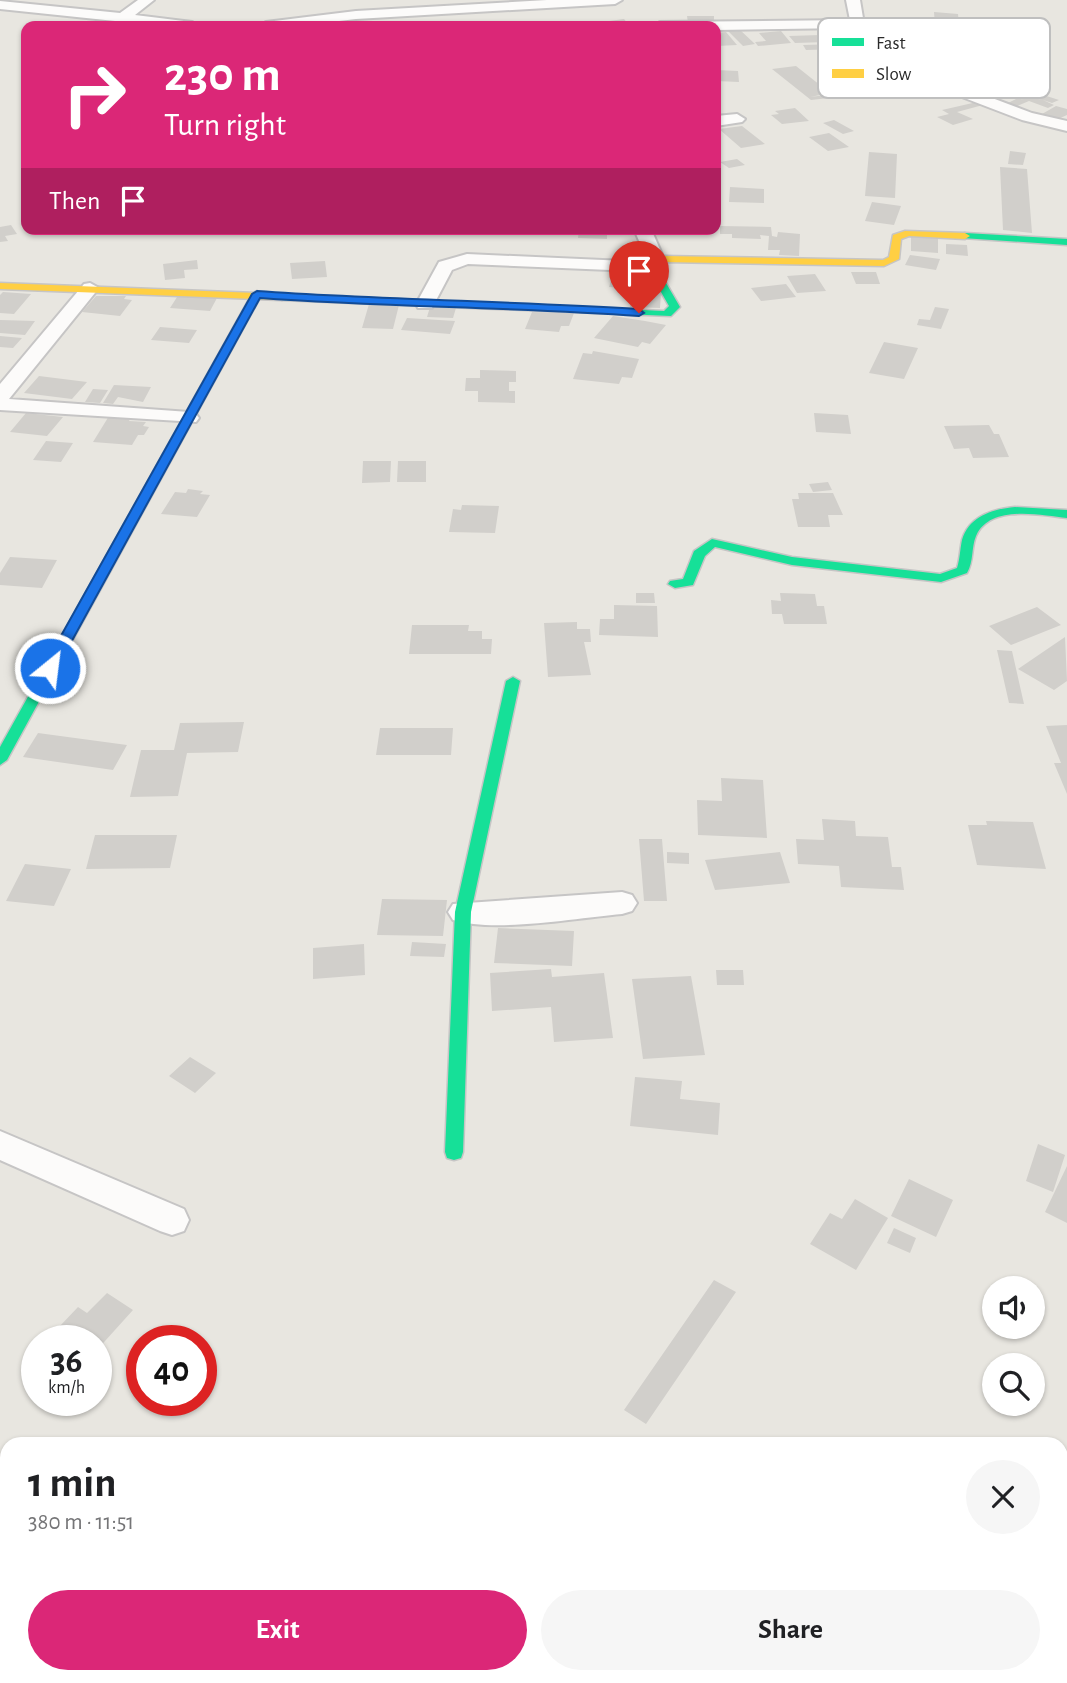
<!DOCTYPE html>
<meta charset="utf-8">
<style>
:root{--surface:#fff;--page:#f6f6f6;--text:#202124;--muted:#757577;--accent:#db2777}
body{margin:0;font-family:"Alegreya Sans",sans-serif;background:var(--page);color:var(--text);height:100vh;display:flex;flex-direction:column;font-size:26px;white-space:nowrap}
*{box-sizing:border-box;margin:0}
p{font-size:23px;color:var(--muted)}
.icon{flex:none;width:38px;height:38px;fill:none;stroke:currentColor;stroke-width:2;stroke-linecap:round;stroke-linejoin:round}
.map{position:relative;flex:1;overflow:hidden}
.sheet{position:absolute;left:0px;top:1437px;width:1068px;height:247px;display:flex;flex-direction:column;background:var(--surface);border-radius:21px 21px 0 0;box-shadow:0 2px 5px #0004}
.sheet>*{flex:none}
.banner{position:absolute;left:21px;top:21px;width:700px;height:214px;border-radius:14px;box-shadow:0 2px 5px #0004;background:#db2777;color:#fff;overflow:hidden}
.buttons{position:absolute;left:982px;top:1276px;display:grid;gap:14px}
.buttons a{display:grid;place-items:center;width:63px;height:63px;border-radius:50%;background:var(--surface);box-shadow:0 2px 5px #0004;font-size:35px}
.speed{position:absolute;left:21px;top:1325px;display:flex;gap:14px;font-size:35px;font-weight:700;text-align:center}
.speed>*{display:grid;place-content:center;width:91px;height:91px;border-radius:50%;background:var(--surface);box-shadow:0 2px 5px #0004;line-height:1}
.speed small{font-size:18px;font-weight:400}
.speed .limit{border:10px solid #d22;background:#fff;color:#111}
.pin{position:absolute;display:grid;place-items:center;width:60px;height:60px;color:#fff;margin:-72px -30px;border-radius:50% 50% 50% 0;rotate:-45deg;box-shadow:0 0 7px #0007}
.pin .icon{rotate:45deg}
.me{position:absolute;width:77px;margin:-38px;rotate:29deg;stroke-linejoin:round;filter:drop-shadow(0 0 5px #0008)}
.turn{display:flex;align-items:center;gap:24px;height:147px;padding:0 28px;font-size:32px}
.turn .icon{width:91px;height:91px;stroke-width:2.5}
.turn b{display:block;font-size:49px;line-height:60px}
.then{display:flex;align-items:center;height:66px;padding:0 28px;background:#0003;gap:14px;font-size:26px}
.round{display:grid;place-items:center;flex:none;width:74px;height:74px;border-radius:37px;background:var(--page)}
.summary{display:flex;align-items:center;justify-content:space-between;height:119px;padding:0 28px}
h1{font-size:42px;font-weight:700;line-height:52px}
.button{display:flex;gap:14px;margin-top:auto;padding:14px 28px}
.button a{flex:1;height:80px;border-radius:42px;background:var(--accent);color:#fff;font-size:28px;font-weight:700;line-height:80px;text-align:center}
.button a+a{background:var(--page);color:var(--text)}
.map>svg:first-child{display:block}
.building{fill:#d1cfcb}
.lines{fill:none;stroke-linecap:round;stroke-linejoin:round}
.street-casing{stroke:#c6c5c5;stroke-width:4}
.fast-casing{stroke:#c6c5c5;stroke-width:3}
.slow-casing{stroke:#c6c5c5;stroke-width:3}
.street{fill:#fcfbfa;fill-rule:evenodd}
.fast{fill:#16e098;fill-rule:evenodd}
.slow{fill:#ffcf43;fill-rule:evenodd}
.route{fill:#1a73e8;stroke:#114b97;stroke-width:2}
.key{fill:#fff;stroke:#bfbfbf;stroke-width:2}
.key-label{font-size:19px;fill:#2a2a2a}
</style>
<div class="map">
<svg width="1067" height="1683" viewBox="0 0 1067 1683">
<rect width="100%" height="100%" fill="#e8e6e0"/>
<path class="building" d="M934 12 958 14 959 26 935 25Z
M687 16H714V20H721L722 24 688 23Z
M624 19 630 26H606L602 22Z
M739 29 755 44 743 46 727 30Z
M781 31 791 43 758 46 755 42 766 41 759 33Z
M726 32 737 45 717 46 716 33Z
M820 35 826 42 795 43 789 36Z
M839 44 841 49 806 50 803 45Z
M796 66 830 93 810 97 826 95 829 98 811 100 772 69Z
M716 70 738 71 739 82 716 81Z
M1031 91 1059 100 1052 103 1043 100 1054 105 1048 108 1029 101 1015 107 1006 104 1018 98 1026 101 1008 94 1013 92 1042 100 1024 94Z
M977 102 983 105 957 112 973 119 953 125 937 117 949 114 942 110Z
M1056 106 1067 109V115L1058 119 1042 114Z
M795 108 809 121 782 124 771 115 779 114 775 111Z
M834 120 854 131 843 134 823 123Z
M742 126 765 144 741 148 719 129Z
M829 133 849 147 828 151 809 137Z
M1010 151 1026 153 1023 165 1008 164Z
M869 152 897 154 895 198 865 196Z
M737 159 745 165 729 168 720 162Z
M1000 167 1027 169 1032 233 1003 230Z
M730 187 764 189V203L729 202Z
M872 202 901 206 894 225 865 221Z
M11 225 17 234 5 236 8 241 0 242V227Z
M720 226 771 227 772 236 777 237 778 232 800 234 799 256 779 255 780 250H768L769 236 760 235 761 239 732 238V234H720Z
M579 229H607V239L578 238Z
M911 236 938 238V253L911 251Z
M946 244 967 245 968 256 946 254Z
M910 255 940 259 936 270 905 265Z
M197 260 198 269 184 270 185 278 165 280 163 264Z
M325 261 327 277 292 279 290 263Z
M614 270 654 273 652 290 609 287Z
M851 272H876L880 284H856Z
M815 274 826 291 797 293 787 276Z
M786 284 796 297 761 301 751 288Z
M626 291 661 293 660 308 630 307 631 299 625 298Z
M3 292 31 294 14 314 0 313V295Z
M179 294 217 298 210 311 170 308Z
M96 296H126L124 299 132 300 120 316 82 312Z
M369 304 399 305 393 329 362 328Z
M430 307 456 308 453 318 427 317Z
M935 307 949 309 941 329 917 325 919 319 930 320Z
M532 312 574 313 569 326H561L559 332 525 329Z
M613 316 645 321 666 325 650 344 642 342 638 347 594 338Z
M407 318 455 321 450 334 401 330Z
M0 320 35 321 25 335 0 333Z
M160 327 197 330 189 343 151 340Z
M0 336 22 338 13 348 0 347Z
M884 342 918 348 904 379 869 373Z
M593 351 639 359 632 378 622 377 619 384 573 379 583 353 592 354Z
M480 370 516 371V382H509V391H515V403L478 402V391H465L466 378H480Z
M39 376 87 382 72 399 24 393Z
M114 385 151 387 143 402 118 397 113 404 103 403Z
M93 389 108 390 100 403 85 402Z
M26 413 63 417 47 436 10 432Z
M814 413 848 415 851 434 816 432Z
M109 416 131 417 129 421 146 422 143 426 149 427 144 435H138L132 445 93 442Z
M989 425 994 434H999L1009 457 973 458 969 448 954 449 944 426Z
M46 441 73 443 61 462 33 460Z
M363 461H391L390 482 362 483Z
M398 461H426V482H397Z
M828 482 832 490 813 492 809 484Z
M188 489 203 491 200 494 210 495 197 517 161 514 175 492 186 493Z
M798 493H833L843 515H828L830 527H798L792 499H799Z
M462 505 499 506 495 533 449 532 453 509 461 510Z
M10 557 57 560 42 588 0 585V573Z
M636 593H654L655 603H636Z
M780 593 815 594 817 606H824L827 624H784L782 614H772L771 600 781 601Z
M614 605 657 606 658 637 599 635 600 619H614Z
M1037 607 1061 625 1011 645 989 626Z
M577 622V629H590L591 642H584L591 675 548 677 544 623Z
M412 625H469L468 631H482V639H492L491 654H409Z
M1065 637 1067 681 1054 690 1018 669Z
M997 650 1012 651 1024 704 1009 703Z
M244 722 238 752 187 753 178 796 130 797 141 750H174L180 723Z
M1067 725V794L1054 763H1061L1046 726Z
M380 728H453L451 755H376Z
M38 733 127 745 113 770 23 757Z
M721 778 763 780 767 838 698 835 697 800 722 801Z
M822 819 855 821 856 836 888 837 892 867H901L904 890 841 887 839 866 798 864 796 839 824 840Z
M986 821 1033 822 1046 869 977 865 968 825H987Z
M95 835H177L170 868 86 869Z
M639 839H662L667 901H644Z
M667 852 689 853V864L667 863Z
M780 852 790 883 715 890 705 860Z
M25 864 71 869 54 906 6 901Z
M382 899 447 900 443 936 377 935Z
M498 928 574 931 572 966 494 963Z
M412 942 446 944 444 957 410 956Z
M364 944 365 975 313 979V948Z
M551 969 552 977 604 973 613 1038 554 1042 551 1007 492 1011 490 973Z
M716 970H743L744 985H717Z
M691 976 705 1055 643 1059 632 979Z
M190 1057 216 1073 195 1093 169 1076Z
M635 1077 682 1081 680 1099 720 1103 718 1135 630 1126Z
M1038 1144 1065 1155 1053 1192 1026 1181Z
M1067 1166V1223L1045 1212Z
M909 1179 953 1200 936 1237 891 1216Z
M855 1199 888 1218 856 1270 810 1244 830 1213 842 1219Z
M894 1228 916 1238 910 1253 887 1243Z
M714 1280 736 1292 646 1424 624 1410Z
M107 1293 133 1310 96 1351V1340H73L59 1327 78 1307 87 1313Z"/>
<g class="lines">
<defs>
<path id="street" d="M138 0H154L135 15 192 22 199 26H163L0 9V1L120 13Z
M547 0H622L615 4 356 19 297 26H259L266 22 356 11Z
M846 0H860L864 24 859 44 862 49 1032 113 1067 121V131L1022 120 852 55 845 44 849 28 716 30V26H653L660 22 850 20Z
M737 114 745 119 742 122 716 126V116Z
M634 229H651L665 261 659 266 658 272 468 264 452 270 432 308H418L416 304 439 262 467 254 648 262Z
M90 283 99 288 9 399 189 412 196 414 199 418 196 422 0 410V384L84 284Z
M622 892 632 895 637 903 632 911 622 914C576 918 495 933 453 920L448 912 453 904Z
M0 1131 184 1209 189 1220 184 1231 172 1235 160 1231 0 1160Z"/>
<path id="fast" d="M965 233 1067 239V245L962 238V234Z
M658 275 662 276 680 307 671 316 282 300 277 297 282 294 664 311 669 306 653 278Z
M257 291 262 294 7 760 0 765V747L252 294Z
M1015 507 1067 510V518C1040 515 990 504 976 536 971 548 974 561 967 573L941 582 792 565 715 547 705 556 693 585 675 588 668 584 670 581 683 579 694 551 712 539 792 557 940 574 957 568C960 559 960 549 962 540 969 516 993 509 1015 507Z
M513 677 520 681 471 912 463 1152 461 1158 454 1160 447 1158 445 1152 455 912 506 681Z"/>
<path id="slow" d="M905 231 965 233 970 236 965 239 909 236 901 239 899 259 884 266 663 262 657 268 663 278 658 281 654 280 647 268 652 259 663 256 883 260 889 257 893 235Z
M0 283 282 294 287 297 282 300 0 289Z"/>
</defs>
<use href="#street" class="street-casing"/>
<use href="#fast" class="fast-casing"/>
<use href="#slow" class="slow-casing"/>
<use href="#street" class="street"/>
<use href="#fast" class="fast"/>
<use href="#slow" class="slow"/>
</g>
<path class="route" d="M257 291C384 300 511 301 639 309L644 313 639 316C513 307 386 307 260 298L57 668 55 671H45L43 668 252 294Z"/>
<rect x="818" y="18" width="232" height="80" rx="10" class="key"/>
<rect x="832" y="38" width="32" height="8" fill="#16e098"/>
<rect x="832" y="69" width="32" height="9" fill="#ffcf43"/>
<g class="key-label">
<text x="876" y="49">Fast</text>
<text x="876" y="80">Slow</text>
</g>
</svg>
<div class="buttons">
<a><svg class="icon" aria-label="sound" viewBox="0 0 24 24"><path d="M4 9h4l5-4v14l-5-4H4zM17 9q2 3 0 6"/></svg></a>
<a><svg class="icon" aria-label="search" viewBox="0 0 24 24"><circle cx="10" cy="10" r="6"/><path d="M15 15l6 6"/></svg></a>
</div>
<div class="speed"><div>36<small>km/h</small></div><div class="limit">40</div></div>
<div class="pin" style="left:639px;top:313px;background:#d93025"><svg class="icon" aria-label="arrive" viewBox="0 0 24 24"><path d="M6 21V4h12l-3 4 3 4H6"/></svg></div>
<svg class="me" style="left:50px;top:668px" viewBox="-20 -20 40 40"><circle r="17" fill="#1a73e8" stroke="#fff" stroke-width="3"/><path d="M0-11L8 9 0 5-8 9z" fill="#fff"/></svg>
<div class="banner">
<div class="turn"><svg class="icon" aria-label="right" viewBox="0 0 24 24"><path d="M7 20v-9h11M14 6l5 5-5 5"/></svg><div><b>230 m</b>Turn right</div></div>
<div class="then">Then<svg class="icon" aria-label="arrive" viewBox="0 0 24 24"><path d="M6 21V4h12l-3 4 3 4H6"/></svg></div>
</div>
<section class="sheet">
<div class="summary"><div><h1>1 min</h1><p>380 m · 11:51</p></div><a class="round"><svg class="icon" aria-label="close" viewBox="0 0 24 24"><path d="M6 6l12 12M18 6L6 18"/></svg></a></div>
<div class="button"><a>Exit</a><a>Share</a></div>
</section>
</div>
